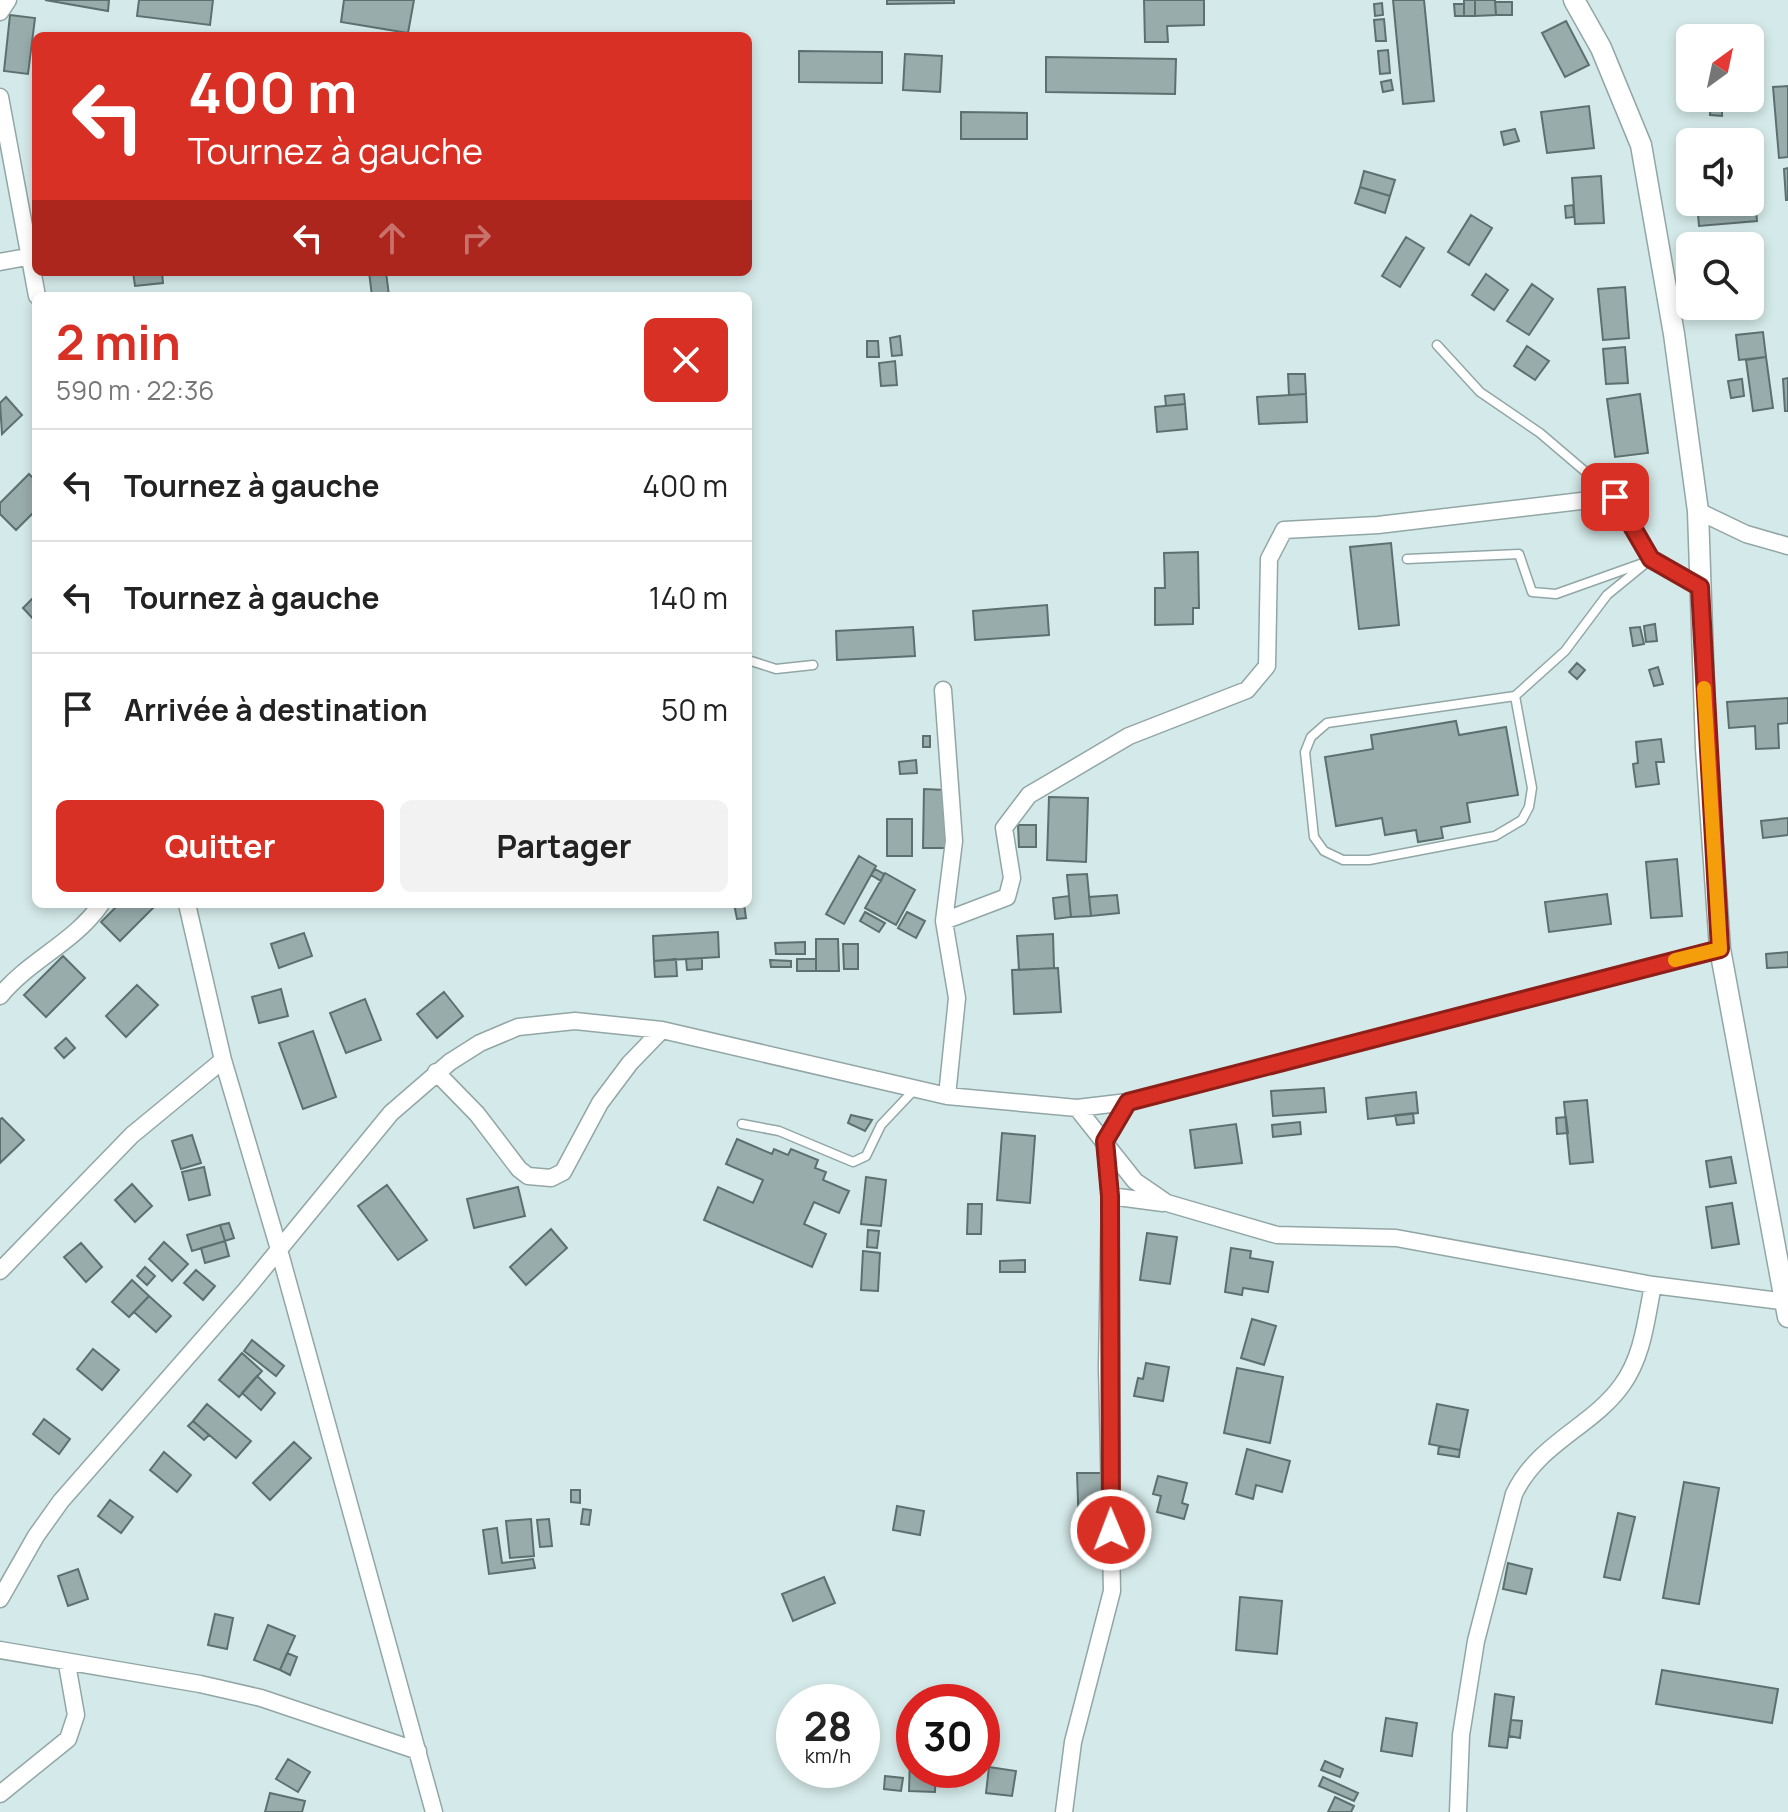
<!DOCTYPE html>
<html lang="fr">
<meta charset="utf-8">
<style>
:root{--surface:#fff;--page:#f2f2f2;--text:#222;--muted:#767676;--line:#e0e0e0;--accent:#d93025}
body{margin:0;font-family:Manrope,sans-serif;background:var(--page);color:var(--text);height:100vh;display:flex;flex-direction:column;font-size:30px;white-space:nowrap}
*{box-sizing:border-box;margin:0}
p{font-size:26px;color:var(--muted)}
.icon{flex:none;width:44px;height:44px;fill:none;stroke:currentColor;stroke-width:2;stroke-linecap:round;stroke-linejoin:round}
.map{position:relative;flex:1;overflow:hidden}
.side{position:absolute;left:32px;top:292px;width:720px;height:616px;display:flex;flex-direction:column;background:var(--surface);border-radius:12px;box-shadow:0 4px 12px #0003}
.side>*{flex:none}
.hud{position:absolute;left:32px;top:32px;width:720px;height:244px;border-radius:12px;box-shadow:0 4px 12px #0003;background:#d93025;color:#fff;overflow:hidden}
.needle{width:52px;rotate:33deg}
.controls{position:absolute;left:1676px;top:24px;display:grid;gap:16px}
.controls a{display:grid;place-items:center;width:88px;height:88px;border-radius:12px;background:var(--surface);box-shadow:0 4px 12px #0003;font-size:40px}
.speed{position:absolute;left:776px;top:1684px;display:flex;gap:16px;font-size:40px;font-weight:700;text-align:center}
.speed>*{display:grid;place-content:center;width:104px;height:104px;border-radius:50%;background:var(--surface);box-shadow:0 4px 12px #0003;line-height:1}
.speed small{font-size:20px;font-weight:400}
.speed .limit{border:12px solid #d22;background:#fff;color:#111}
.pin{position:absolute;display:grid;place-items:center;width:68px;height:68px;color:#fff;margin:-34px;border-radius:16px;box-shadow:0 4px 12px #0006}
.me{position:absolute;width:88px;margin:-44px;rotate:359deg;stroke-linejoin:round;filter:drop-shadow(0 0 6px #0008)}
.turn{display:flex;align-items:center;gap:28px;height:168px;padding:0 24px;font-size:36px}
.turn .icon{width:104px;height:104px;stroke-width:2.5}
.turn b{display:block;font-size:56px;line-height:68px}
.lanes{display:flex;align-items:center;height:76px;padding:0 24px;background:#0003;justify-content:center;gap:40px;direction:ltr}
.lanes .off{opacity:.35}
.round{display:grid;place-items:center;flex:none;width:84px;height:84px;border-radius:12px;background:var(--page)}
.overview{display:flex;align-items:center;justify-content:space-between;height:136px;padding:0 24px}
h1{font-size:48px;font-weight:700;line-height:60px;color:var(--accent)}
.button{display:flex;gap:16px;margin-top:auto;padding:16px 24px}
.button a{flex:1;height:92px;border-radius:12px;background:var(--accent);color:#fff;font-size:32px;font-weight:700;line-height:92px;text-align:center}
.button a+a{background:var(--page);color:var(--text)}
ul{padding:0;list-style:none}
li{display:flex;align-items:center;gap:24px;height:112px;padding:0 24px;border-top:2px solid var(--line)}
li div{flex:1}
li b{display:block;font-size:30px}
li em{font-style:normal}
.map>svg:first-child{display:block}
.building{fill:#98acac;stroke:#5d7070;stroke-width:2}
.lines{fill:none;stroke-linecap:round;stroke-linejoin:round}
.service-casing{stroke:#92a6a6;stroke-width:11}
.minor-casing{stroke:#92a6a6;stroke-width:19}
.tertiary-casing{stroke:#92a6a6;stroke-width:23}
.service{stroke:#fff;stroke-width:8}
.minor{stroke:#fff;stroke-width:16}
.tertiary{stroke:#fff;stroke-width:20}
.route-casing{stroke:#8d1f18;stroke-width:20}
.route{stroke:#d93025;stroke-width:14}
.slow{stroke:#f59e0b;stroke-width:14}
</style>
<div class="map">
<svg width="1788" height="1812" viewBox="0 0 1788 1812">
<rect width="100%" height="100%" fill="#d4e9e9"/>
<path class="building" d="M45 0H109L108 11Z
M139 0H213L210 25 137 16Z
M344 0H414L408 33 341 22Z
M887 0H954V3L887 4Z
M1144 0H1204V25L1167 26 1168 42H1145Z
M1393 0H1424L1434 101 1403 104Z
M1464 0H1475V16H1464Z
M1475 0H1495L1496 15 1475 16Z
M1495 2H1512V15H1496Z
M1382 3 1383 15 1375 16 1374 4Z
M1454 4H1464V16H1455Z
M10 15 35 18 28 74 4 71Z
M1384 19 1386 41H1376L1374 20Z
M1566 21 1589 65 1565 77 1542 33Z
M1388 50 1390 73 1380 74 1378 51Z
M799 51 882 52V83L799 82Z
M905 54 942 56 940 92 903 90Z
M1046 57 1176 59 1175 94 1046 92Z
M1391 80 1393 90 1383 92 1381 82Z
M1788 86V157L1779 158 1773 87Z
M1711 98H1722V116L1710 115Z
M1589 106 1594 148 1547 153 1541 112Z
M961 112 1027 113V139H961Z
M1515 129 1519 141 1504 145 1501 132Z
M1788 168V200H1786L1784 169Z
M1364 171 1395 180 1390 196 1360 187Z
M1601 176 1604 223 1575 224 1572 178Z
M1360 187 1390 196 1385 213 1355 203Z
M1755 196 1757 221 1699 226 1697 202H1750V197Z
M1573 205 1574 217 1566 218 1565 206Z
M1471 215 1492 228 1469 265 1448 252Z
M1406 237 1424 248 1400 287 1382 276Z
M133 272H162L163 283 135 286Z
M369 272H386L389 296H372Z
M1486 274 1508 290 1494 310 1472 295Z
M1532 284 1553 299 1529 335 1507 321Z
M1625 287 1629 338 1603 340 1598 289Z
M1763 332 1766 357 1739 360 1736 335Z
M900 336 902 355 892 356 890 338Z
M867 341H878L879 357H867Z
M1527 346 1549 361 1535 380 1514 366Z
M1625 347 1628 383 1606 384 1603 349Z
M1766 357 1773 408 1753 411 1746 360Z
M895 361 897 385 881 386 879 363Z
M1288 374H1305L1306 394 1289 395Z
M1788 378V411H1785L1783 379Z
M1742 379 1744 396 1731 398 1728 381Z
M1184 394 1185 404 1166 406 1165 396Z
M1306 394 1307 422 1259 424 1257 397Z
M1640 394 1648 453 1615 457 1607 399Z
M6 397 22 415 2 434 0 403Z
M1185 404 1187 429 1157 432 1155 407Z
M29 474 36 481V510L16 530 0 514V503Z
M1391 543 1399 625 1359 629 1350 547Z
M1198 552 1199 608H1193V624L1155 625V588H1165L1164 553Z
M36 595V622L23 608Z
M1047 605 1049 635 975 640 973 611Z
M1655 624 1657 641 1646 642 1644 626Z
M913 627 915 656 837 660 836 631Z
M1640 627 1644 644 1633 646 1630 628Z
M1577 663 1585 670 1577 679 1569 672Z
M1658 667 1663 684 1654 686 1649 670Z
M1788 698V723L1778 724 1779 748 1756 749 1755 726 1729 728 1727 702Z
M1456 721 1459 735 1506 727 1518 795 1467 803 1470 822 1441 827 1443 838 1418 842 1416 830 1385 835 1382 818 1336 826 1325 757 1373 749 1371 735Z
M923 736H930V747H923Z
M1661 739 1664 762H1656L1659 784 1636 787 1633 764 1638 763 1636 742Z
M916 760 917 773 900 774 899 762Z
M924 789 946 790V848H923Z
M1049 797 1088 798 1086 862 1047 860Z
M1788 818V835L1763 838 1761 821Z
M887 819H912V856H887Z
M1018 825H1036V847H1019Z
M859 856 876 866 844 924 826 914Z
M1677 859 1682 916 1651 918 1646 862Z
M875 869 884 874 881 881 871 875Z
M885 873 915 890 896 925 865 908Z
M1087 874 1091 916 1071 917 1067 875Z
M1607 894 1611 924 1549 932 1545 902Z
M1117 895 1119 913 1091 916 1089 897Z
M1069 896 1071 917 1055 919 1053 898Z
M119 904H149L153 908 120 941 101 922Z
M734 904H744L746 918 737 919Z
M865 912 885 923 879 932 860 921Z
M907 912 925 921 916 938 898 928Z
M718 932 719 957 654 961 653 936Z
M304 933 312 956 279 968 271 944Z
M1053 934 1054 968 1019 970 1017 936Z
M816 939H838L839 971H816Z
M805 942V954H776L775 943Z
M843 944H858V969H844Z
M1788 952V967L1767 968 1766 954Z
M63 956 85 978 46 1017 24 995Z
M702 958V969L687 970 686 959Z
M676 959 677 976 655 977 654 961Z
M797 959H816V971H797Z
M770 960 791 961V967H771Z
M1058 968 1061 1012 1014 1014 1012 970Z
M137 985 158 1005 126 1037 106 1016Z
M281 989 288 1016 259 1023 252 997Z
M444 992 463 1016 437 1038 417 1014Z
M365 999 381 1040 346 1053 330 1013Z
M313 1031 336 1097 303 1109 279 1043Z
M66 1038 75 1048 64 1058 55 1048Z
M1324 1088 1326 1112 1273 1116 1271 1091Z
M1416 1092 1418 1113 1368 1119 1366 1098Z
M1587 1100 1593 1162 1570 1164 1564 1102Z
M1413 1113 1414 1123 1397 1125 1395 1115Z
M851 1115 872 1120 865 1131 848 1123Z
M1566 1117 1568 1133 1557 1134 1556 1118Z
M2 1118 24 1140 0 1163V1119Z
M1300 1122 1301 1134 1273 1137 1272 1125Z
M1236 1124 1242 1163 1195 1168 1190 1130Z
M1002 1133 1035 1136 1030 1203 997 1200Z
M192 1135 201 1163 181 1169 172 1141Z
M737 1139 772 1154 774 1149 788 1155 791 1149 818 1160 815 1168 826 1172 823 1180 849 1191 839 1213 814 1202 804 1224 826 1234 812 1267 704 1220 718 1187 753 1203 763 1180 726 1164Z
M1731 1157 1736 1183 1710 1187 1706 1161Z
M204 1167 210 1195 189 1200 182 1172Z
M866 1177 886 1180 881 1226 861 1224Z
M132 1184 152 1206 135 1222 115 1200Z
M387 1185 427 1240 398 1260 358 1206Z
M518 1187 525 1216 474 1228 467 1199Z
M1732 1203 1739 1244 1712 1248 1706 1207Z
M968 1204H982L981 1234H967Z
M229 1223 234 1238 225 1241 220 1225Z
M220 1225 225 1241 192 1251 187 1235Z
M551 1229 567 1248 526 1285 510 1267Z
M868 1230 879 1231 877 1248 867 1247Z
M1147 1233 1177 1237 1170 1284 1140 1280Z
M225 1241 229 1256 205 1263 201 1248Z
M164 1242 188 1264 172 1281 149 1259Z
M81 1243 102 1267 86 1282 64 1257Z
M1231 1248 1251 1251 1250 1258 1273 1262 1268 1292 1243 1288 1242 1295 1225 1292Z
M863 1251 880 1253 878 1291 861 1290Z
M1025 1260V1272H1000V1261Z
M145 1267 155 1276 147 1285 137 1276Z
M196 1270 215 1286 203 1300 184 1283Z
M132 1280 149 1296 129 1317 112 1302Z
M149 1296 171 1316 156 1332 134 1312Z
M1252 1319 1276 1326 1264 1365 1241 1358Z
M252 1340 284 1366 276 1376 244 1351Z
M93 1349 119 1370 102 1390 77 1369Z
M242 1353 262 1371 239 1397 219 1380Z
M1146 1363 1169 1367 1163 1401 1134 1396 1138 1378 1143 1379Z
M1237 1368 1283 1377 1270 1443 1224 1433Z
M257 1376 275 1393 261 1410 242 1393Z
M207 1404 251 1441 236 1458 193 1421Z
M1437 1404 1468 1410 1460 1450 1429 1444Z
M44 1419 70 1439 59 1454 33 1434Z
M193 1421 209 1435 204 1440 188 1426Z
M294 1442 311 1458 270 1500 253 1483Z
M1439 1446 1460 1450 1459 1457 1438 1454Z
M1247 1449 1290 1461 1282 1492 1256 1485 1253 1499 1236 1494Z
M164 1452 191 1475 177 1492 150 1470Z
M1077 1473H1102L1103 1528H1079Z
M1158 1476 1187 1483 1182 1503 1188 1505 1184 1519 1157 1512 1161 1496 1153 1494Z
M1684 1482 1719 1488 1699 1604 1663 1598Z
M571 1490H580V1503L571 1502Z
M110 1500 133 1517 121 1533 98 1516Z
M897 1506 924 1511 920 1535 893 1530Z
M583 1509 591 1510 589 1525 581 1524Z
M1618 1513 1635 1517 1620 1580 1604 1577Z
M531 1519 534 1556 510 1558 506 1521Z
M549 1519 552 1546 540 1547 537 1520Z
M497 1528 502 1563 533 1559 535 1568 489 1574 483 1530Z
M1508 1563 1532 1569 1526 1594 1503 1589Z
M78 1569 88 1599 68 1606 58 1576Z
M824 1577 835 1603 793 1621 782 1594Z
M1240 1597 1282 1601 1277 1654 1236 1650Z
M215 1614 233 1618 227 1649 208 1645Z
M268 1625 295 1636 280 1670 254 1660Z
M287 1653 297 1657 290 1675 280 1670Z
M1662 1670 1778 1689 1772 1723 1656 1704Z
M1495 1694 1514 1697 1507 1748 1489 1746Z
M1386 1718 1417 1723 1412 1756 1381 1751Z
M1511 1720 1522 1721 1520 1738 1509 1736Z
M910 1758 914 1759V1770H936L935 1792 909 1791Z
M288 1759 310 1772 298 1792 276 1779Z
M1325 1761 1343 1769 1340 1777 1321 1770Z
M989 1767 1016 1771 1012 1796 986 1793Z
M885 1776 903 1778 901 1791 884 1789Z
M1323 1777 1358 1793 1354 1801 1319 1786Z
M270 1793 305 1801 302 1812H265Z
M1335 1797 1354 1806 1351 1812H1328Z"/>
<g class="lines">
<defs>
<path id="service" d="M1437 345 1480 392 1540 433 1615 497
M1407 559 1519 554 1532 592 1556 594 1643 563
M748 660 776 669 813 665
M1515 696 1532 788 1529 807 1522 820 1495 836 1369 860H1343L1324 851 1314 837 1305 752 1311 737 1327 723 1515 696 1565 651 1607 595 1651 559
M742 1124 779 1131 853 1162 866 1156 881 1125 915 1089"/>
<path id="minor" d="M0 12 8 0
M0 97 37 296
M0 262 27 257
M1698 511 1746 534 1788 546
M943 690 954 841 944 921 957 998 947 1096
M187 904 223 1060 278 1246 434 1812
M944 921 1007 897 1012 878 1004 828 1029 795 1129 736 1247 690 1267 666 1269 559 1284 530 1378 525 1615 497 1651 559 1700 587
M0 996C29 960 74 943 101 904
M436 1072 477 1114 519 1169 528 1176 551 1178 563 1172 600 1103 630 1063 662 1030
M1077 1108 1135 1181 1167 1203 1277 1235 1396 1238 1653 1285 1788 1302
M1110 1196 1163 1203
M0 1271 132 1135 223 1060
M0 1599 36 1536 61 1501 245 1291 391 1113 450 1062 480 1043 518 1027 575 1021 662 1030 947 1096 1077 1108 1128 1102 1720 949
M0 1650 200 1684 261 1698 418 1751
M0 1794 68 1739 76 1715 67 1664
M1064 1812 1073 1742 1112 1591 1107 1367 1110 1196 1105 1141 1128 1102
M1458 1812 1461 1735 1476 1641 1514 1494C1538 1443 1592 1427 1622 1385 1643 1356 1646 1320 1653 1285"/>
<path id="tertiary" d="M1574 0 1601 48 1641 145 1674 334 1698 511 1706 748 1720 949 1788 1317"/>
</defs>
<use href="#service" class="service-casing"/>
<use href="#minor" class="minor-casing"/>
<use href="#tertiary" class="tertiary-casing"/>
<use href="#service" class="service"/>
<use href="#minor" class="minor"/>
<use href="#tertiary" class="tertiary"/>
</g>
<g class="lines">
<defs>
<path id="route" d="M1111 1530 1110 1196 1105 1141 1128 1102 1720 949 1700 587 1651 559 1615 497"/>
</defs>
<use href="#route" class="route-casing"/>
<use href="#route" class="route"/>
<path class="slow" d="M1675 960 1720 949 1704 688"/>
</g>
</svg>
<div class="controls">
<a><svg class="needle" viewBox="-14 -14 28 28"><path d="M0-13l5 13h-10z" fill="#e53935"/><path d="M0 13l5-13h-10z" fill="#767676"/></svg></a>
<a><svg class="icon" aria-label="sound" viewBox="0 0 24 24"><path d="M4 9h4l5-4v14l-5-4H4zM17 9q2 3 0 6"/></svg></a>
<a><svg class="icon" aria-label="search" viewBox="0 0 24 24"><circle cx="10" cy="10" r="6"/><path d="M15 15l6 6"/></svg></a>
</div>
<div class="speed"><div>28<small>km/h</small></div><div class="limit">30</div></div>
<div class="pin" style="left:1615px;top:497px;background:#d93025"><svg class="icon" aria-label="arrive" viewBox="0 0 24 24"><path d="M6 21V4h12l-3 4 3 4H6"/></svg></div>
<svg class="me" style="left:1111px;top:1530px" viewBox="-20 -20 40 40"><circle r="17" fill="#d93025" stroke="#fff" stroke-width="3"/><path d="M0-11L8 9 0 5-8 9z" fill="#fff"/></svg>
<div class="hud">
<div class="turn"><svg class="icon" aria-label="left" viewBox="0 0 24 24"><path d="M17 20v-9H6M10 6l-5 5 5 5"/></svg><div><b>400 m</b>Tournez à gauche</div></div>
<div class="lanes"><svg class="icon" aria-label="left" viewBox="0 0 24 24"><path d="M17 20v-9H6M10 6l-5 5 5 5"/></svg><svg class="icon off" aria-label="ahead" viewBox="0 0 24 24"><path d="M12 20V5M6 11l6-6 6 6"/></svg><svg class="icon off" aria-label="right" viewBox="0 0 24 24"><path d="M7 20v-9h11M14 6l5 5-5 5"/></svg></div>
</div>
<section class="side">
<div class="overview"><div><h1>2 min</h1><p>590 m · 22:36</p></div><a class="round" style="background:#d93025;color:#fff"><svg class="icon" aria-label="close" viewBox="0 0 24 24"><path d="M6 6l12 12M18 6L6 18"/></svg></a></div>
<ul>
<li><svg class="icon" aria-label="left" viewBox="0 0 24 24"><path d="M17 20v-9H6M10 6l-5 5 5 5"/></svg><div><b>Tournez à gauche</b></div><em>400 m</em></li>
<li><svg class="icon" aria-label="left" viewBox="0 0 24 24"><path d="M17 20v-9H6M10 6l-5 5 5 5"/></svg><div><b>Tournez à gauche</b></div><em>140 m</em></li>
<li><svg class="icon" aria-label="arrive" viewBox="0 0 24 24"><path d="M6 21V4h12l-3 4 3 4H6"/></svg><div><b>Arrivée à destination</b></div><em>50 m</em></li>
</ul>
<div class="button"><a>Quitter</a><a>Partager</a></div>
</section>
</div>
